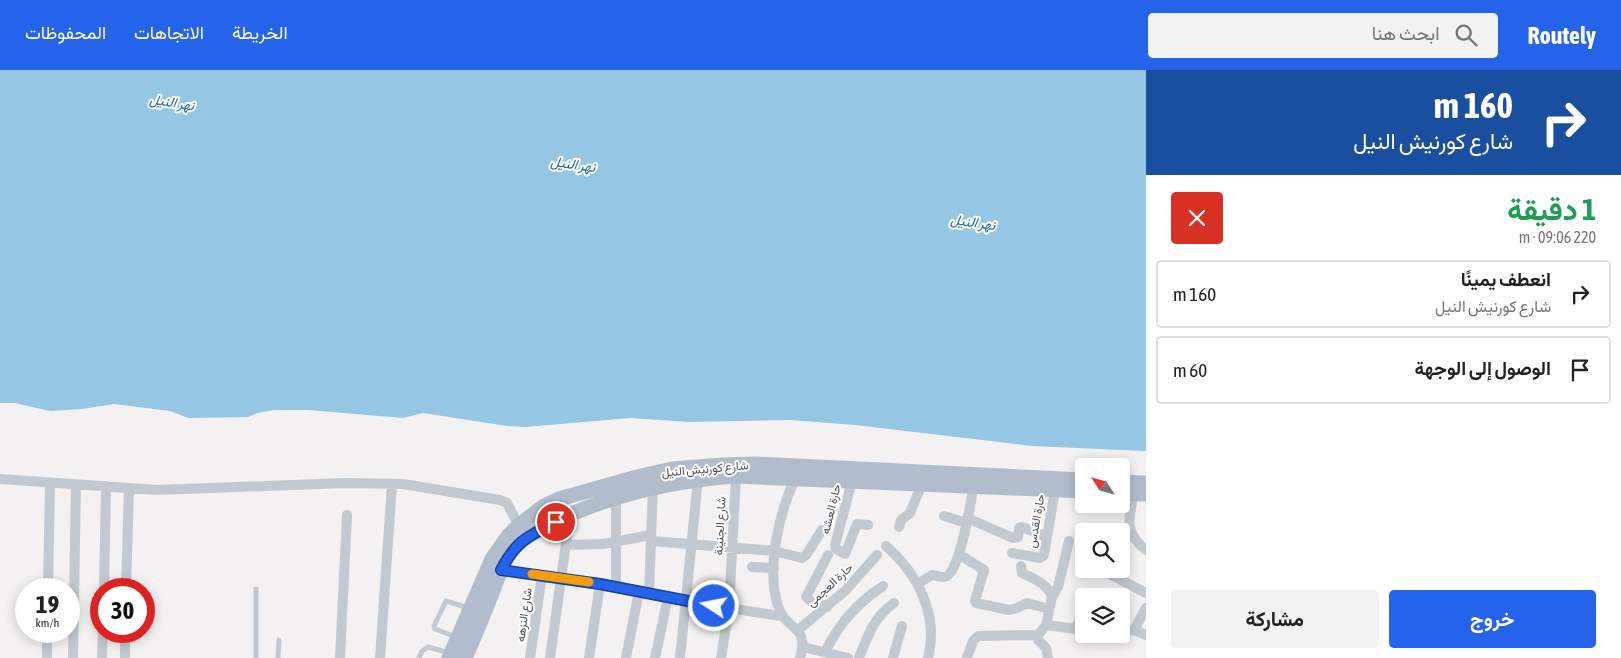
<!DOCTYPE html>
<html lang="ar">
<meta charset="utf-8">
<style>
:root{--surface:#fff;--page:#f2f2f2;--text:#202124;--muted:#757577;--line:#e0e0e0;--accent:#2563eb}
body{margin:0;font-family:"Asap Condensed",Vazirmatn,sans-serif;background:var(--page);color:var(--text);direction:rtl;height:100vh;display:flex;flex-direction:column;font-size:19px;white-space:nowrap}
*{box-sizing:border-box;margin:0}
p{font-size:16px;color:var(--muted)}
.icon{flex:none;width:28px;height:28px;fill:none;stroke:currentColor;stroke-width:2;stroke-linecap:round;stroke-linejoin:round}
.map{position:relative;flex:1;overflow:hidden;direction:ltr}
.panel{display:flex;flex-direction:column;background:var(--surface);width:475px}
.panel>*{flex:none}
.banner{background:#1a4fa0;color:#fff;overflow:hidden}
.needle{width:32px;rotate:306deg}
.buttons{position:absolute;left:1075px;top:388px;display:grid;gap:10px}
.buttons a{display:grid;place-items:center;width:55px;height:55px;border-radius:5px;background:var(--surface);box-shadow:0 2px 12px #0003;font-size:25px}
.speed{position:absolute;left:15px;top:508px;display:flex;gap:10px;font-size:25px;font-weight:700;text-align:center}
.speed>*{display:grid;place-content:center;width:65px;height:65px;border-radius:50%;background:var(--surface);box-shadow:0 2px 12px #0003;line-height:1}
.speed small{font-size:12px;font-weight:400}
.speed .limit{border:8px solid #d22;background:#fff;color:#111}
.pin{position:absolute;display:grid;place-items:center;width:42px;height:42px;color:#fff;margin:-21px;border:2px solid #fff;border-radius:50%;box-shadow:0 1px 5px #0007}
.me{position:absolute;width:55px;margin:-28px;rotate:281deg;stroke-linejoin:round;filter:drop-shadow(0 0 4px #0008)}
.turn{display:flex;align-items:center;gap:18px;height:105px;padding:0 25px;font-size:22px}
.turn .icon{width:65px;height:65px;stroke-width:2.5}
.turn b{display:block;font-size:35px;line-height:42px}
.round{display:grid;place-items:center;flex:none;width:52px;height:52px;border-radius:5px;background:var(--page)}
.headline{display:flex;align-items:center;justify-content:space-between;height:85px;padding:0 25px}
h1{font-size:30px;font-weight:700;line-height:38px;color:#1e9e55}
.button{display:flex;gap:10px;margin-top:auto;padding:10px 25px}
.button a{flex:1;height:58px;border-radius:5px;background:var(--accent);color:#fff;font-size:20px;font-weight:700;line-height:58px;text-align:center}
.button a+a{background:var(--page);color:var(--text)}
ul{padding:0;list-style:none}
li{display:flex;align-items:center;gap:15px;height:68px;margin:0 10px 8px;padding:0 15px;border:2px solid var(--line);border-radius:5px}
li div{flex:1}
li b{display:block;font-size:19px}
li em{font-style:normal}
header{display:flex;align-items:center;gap:30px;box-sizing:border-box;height:70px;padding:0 25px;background:var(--accent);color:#fff}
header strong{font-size:24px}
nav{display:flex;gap:28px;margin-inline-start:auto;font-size:18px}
.search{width:350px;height:45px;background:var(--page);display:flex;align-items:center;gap:12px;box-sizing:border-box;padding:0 18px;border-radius:5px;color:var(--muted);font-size:19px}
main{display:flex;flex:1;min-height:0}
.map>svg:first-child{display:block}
.water{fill:#95c7e4}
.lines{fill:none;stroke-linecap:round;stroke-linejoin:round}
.lane{stroke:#c3c9d1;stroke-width:5}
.street{stroke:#c3c9d1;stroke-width:10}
.primary{stroke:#b3bccc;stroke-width:15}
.route-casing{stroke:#184099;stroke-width:12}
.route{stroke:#2563eb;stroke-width:9}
.slow{stroke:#f59e0b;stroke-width:9}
.labels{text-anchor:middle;stroke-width:4;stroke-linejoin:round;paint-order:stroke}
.street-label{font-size:12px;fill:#4a515c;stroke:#fff}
.water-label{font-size:14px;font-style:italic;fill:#1a6ea0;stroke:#fff}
</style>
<header>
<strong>Routely</strong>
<div class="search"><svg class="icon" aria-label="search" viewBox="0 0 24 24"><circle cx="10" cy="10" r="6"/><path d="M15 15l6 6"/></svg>ابحث هنا</div>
<nav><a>الخريطة</a><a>الاتجاهات</a><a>المحفوظات</a></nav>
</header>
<main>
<section class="panel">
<div class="banner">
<div class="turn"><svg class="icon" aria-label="right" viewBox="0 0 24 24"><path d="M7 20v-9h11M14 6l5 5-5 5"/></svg><div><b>160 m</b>شارع كورنيش النيل</div></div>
</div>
<div class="headline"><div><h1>1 دقيقة</h1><p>220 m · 09:06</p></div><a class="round" style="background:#d93025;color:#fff"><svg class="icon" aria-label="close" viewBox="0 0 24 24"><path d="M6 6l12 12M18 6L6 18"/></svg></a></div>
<ul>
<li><svg class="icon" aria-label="right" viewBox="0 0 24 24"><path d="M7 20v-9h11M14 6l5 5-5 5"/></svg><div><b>انعطف يمينًا</b><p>شارع كورنيش النيل</p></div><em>160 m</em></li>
<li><svg class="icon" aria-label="arrive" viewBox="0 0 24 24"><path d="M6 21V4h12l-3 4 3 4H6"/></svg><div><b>الوصول إلى الوجهة</b></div><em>60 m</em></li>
</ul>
<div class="button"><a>خروج</a><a>مشاركة</a></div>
</section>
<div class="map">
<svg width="1146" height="588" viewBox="0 0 1146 588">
<rect width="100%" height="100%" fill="#f3f1f1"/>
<path class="water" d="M0 0H1146V381L1032 376 855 355 791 350 690 352 630 348 526 357 507 356 423 343 403 348 308 340H274L258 343 248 347 188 348 170 341 114 334 82 339 50 341 15 333H0Z"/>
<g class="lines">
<path class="lane" d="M456 567 435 559 434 556 446 531 469 538
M256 588V519
M278 588 279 570
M419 588 422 581 428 577 450 583"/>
<path class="street" d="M0 409 157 420 345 413 403 414 500 430 507 433 521 460
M795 409C779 443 766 499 778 536 786 562 810 554 800 588
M852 411 835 475 836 479 845 484 857 454 868 455
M1134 423C1129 448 1123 462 1146 480
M616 427V517
M944 446 966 453
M967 448 1013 468 1018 467 1019 458 1022 457 1047 467
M899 457 901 450 910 443 922 414
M651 471 775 481 802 488 806 485 822 460
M566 475 603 474 651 465
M886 476C918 504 939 545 928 588
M1012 483 1040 488 1044 485 1055 420
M960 485 984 500 975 531 976 533 1009 540 1017 538 1027 533 1049 539
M1021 496 1022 503C1033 508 1048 514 1052 527L1046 555
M752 497 774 498
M1100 499 1146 523
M501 500C595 512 688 533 781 546
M917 514 932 505C937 505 943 509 947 506 961 497 970 434 974 416
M48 519 50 413
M104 519 106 416
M126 519 129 418
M649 523 653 416
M1052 527 1058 517 1069 471
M827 537 819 532 814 534 806 527 828 485
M1076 559 1084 538
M798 560 845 521 877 485
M1134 560 1146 538
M1121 561 1134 560 1146 565
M1038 565V570L1046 578 1048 588
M803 577 848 588
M825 582C839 554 856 534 883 516
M47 588V561
M73 588 76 414
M102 588 103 561
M125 588V561
M340 588 347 445
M380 588 392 414
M530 588 542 505
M550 588 570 444
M589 588 600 514
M626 588 639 521
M655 588 668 527
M680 588 698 409
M721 588 729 538 736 406
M859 588C868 565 874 547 894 533
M893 588 902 556
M967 588 973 571 978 566 1038 565 1046 555 1084 560"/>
<path class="primary" d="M1121 412 1146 413
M1121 423 1146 424
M449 588 492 489 508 466 518 456 544 436 559 429 637 407 672 399 722 395 755 394 1084 410
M465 588C474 568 482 548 490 528 496 513 501 497 510 483 519 470 533 464 546 456 606 425 669 411 736 406L1084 421"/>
</g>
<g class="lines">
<defs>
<path id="route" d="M556 452C528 466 516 471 501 500L600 514 714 536"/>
</defs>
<use href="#route" class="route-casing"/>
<use href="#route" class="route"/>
<path class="slow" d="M532 504 589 512"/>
</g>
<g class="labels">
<g class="street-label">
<text transform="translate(705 399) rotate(-5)" y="4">شارع كورنيش النيل</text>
<text transform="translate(831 439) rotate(-76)" y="4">حارة العشه</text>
<text transform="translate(1036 451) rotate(-80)" y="4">حارة القدس</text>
<text transform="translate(720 456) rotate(-87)" y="4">شارع الجنينة</text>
<text transform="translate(830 515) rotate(-43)" y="4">حارة العجمى</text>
<text transform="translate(524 545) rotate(-82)" y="4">شارع النزهه</text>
</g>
<g class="water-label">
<text transform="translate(172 32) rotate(9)" y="5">نهر النيل</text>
<text transform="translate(573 94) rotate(8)" y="5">نهر النيل</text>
<text transform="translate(973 152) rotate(8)" y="5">نهر النيل</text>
</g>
</g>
</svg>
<div class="buttons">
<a><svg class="needle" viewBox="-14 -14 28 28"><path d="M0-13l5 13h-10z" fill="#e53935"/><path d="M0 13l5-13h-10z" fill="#757577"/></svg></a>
<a><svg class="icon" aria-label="search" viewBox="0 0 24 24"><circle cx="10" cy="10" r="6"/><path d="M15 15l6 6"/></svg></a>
<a><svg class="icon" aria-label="layers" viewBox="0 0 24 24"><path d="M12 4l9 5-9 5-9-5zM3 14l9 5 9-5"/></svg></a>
</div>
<div class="speed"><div>19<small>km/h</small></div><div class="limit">30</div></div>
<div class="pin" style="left:556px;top:452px;background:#d93025"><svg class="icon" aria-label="arrive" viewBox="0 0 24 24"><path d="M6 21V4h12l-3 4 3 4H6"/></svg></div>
<svg class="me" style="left:714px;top:536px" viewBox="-20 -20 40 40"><circle r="17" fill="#2563eb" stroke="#fff" stroke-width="3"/><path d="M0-11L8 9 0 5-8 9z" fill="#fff"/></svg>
</div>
</main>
